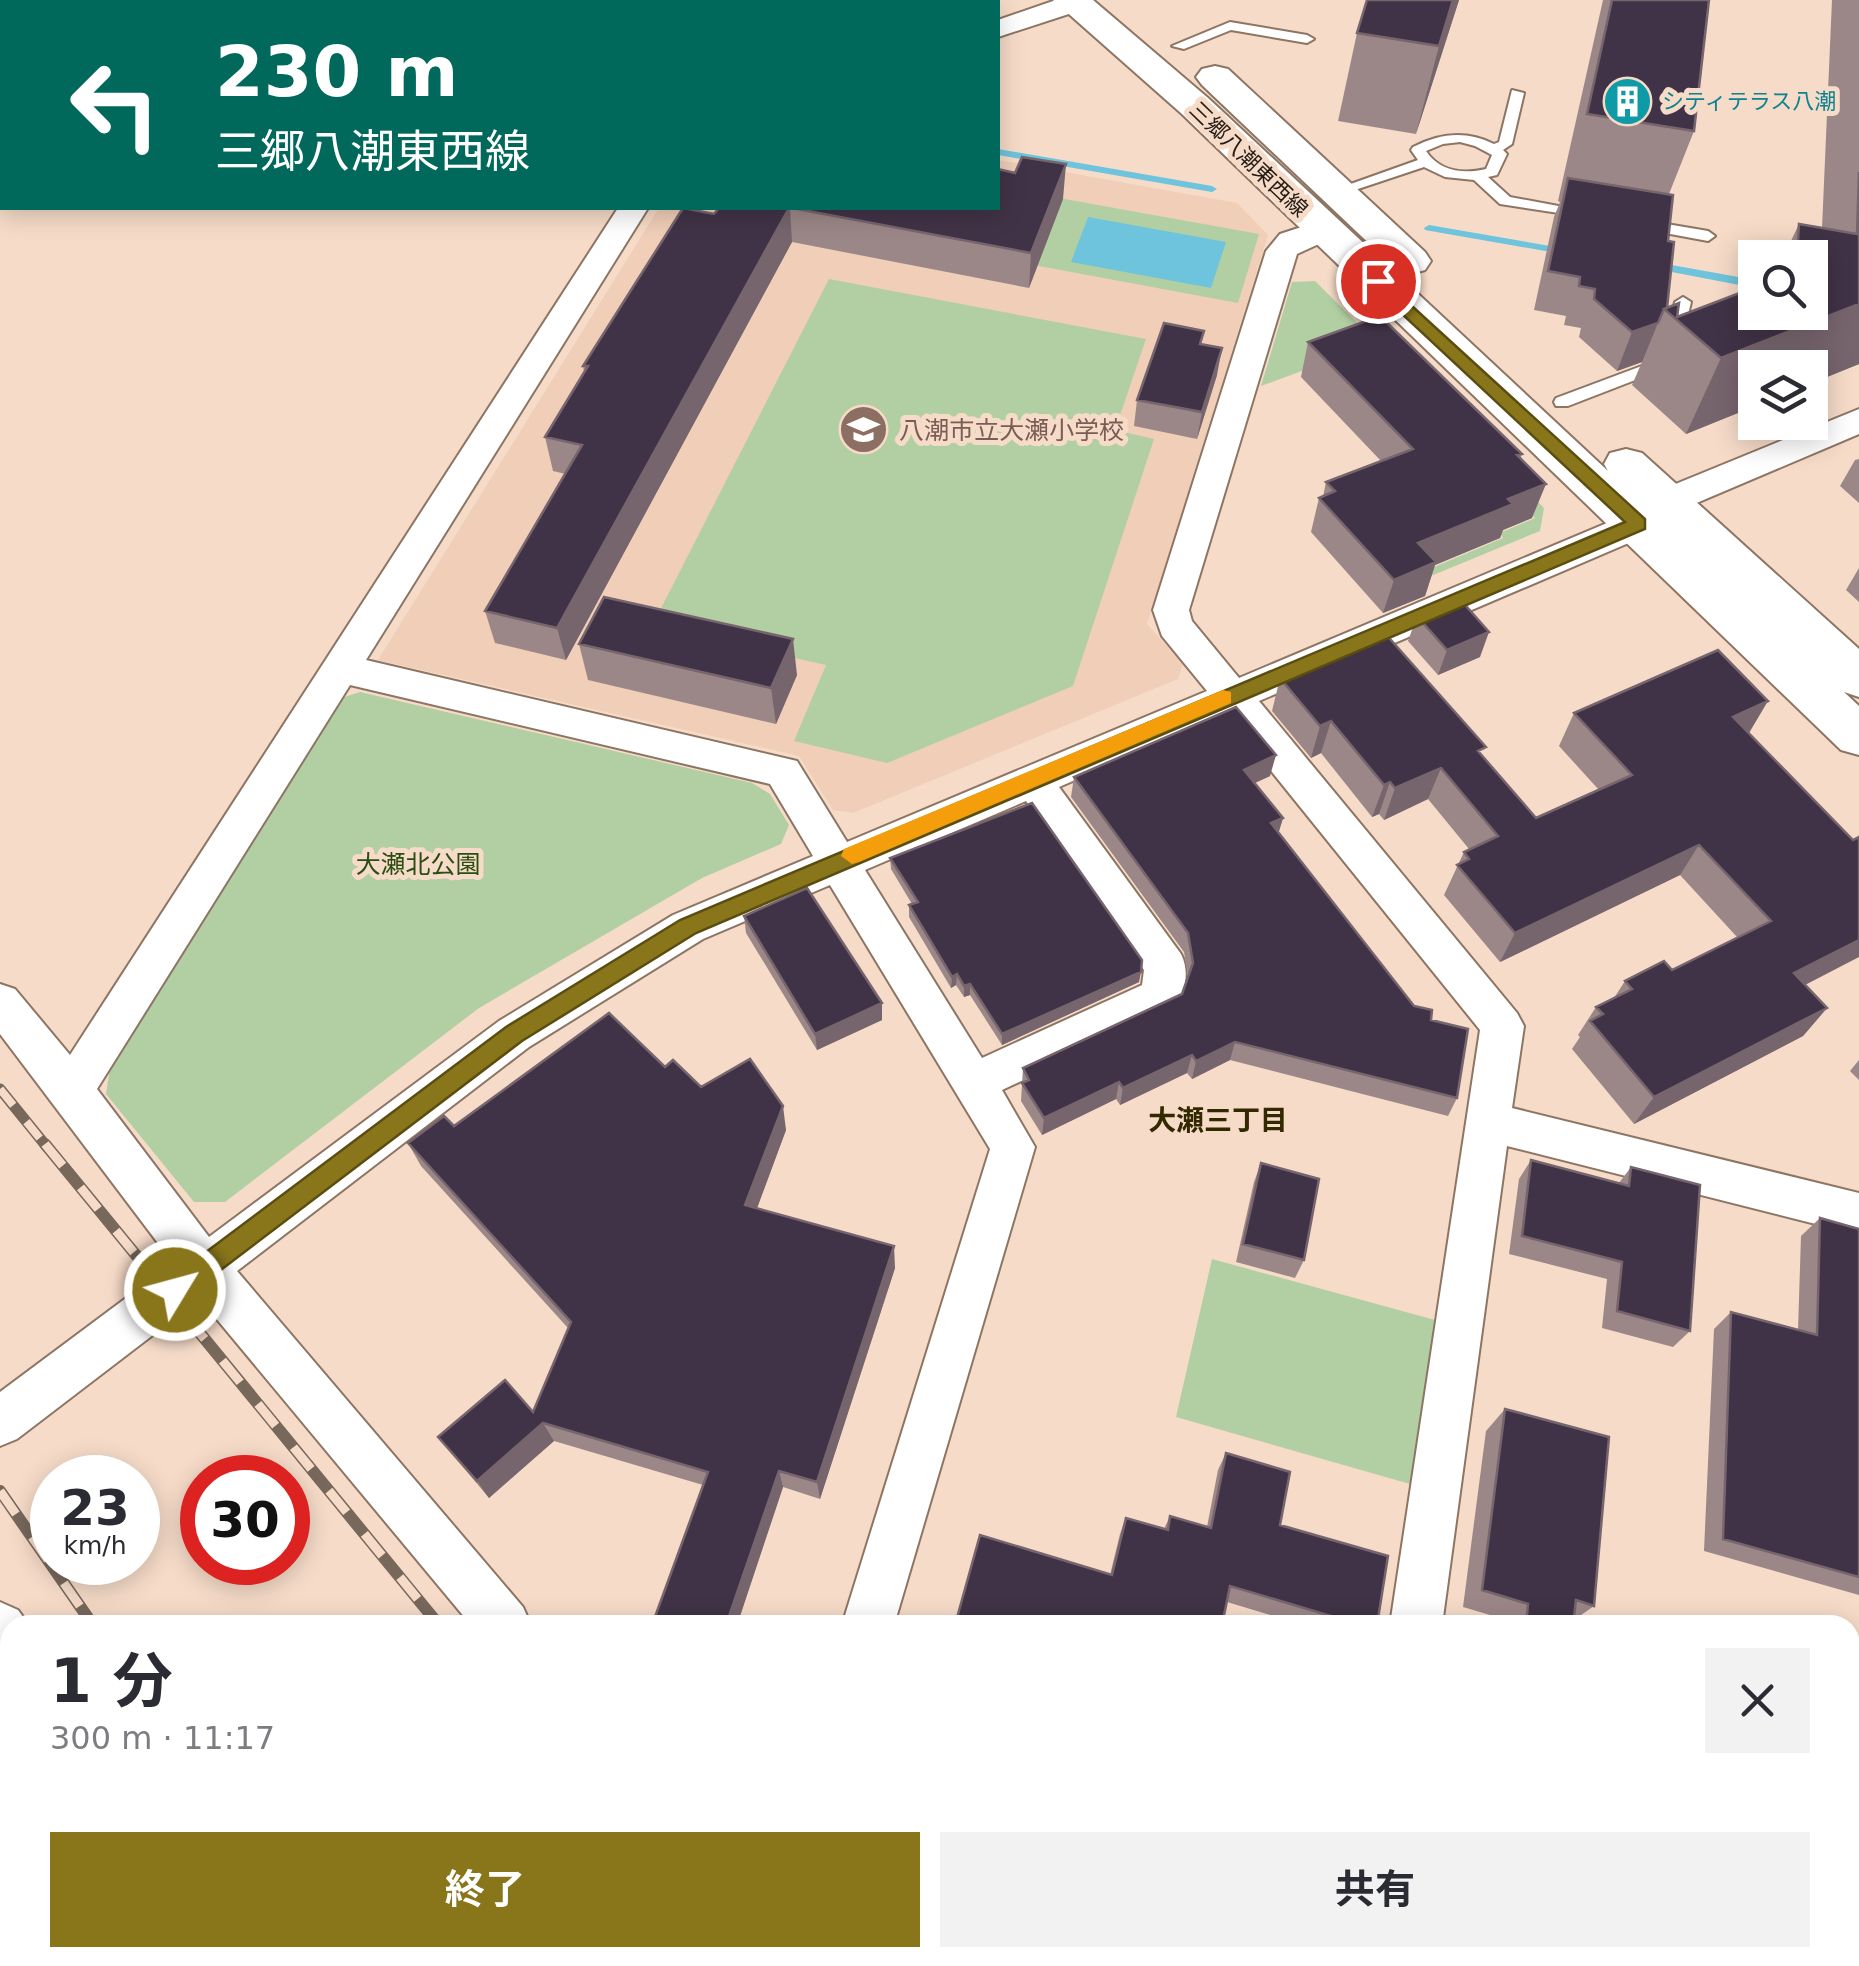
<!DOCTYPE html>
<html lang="ja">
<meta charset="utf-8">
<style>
:root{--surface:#fff;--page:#f2f2f3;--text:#2b2b33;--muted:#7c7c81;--accent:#8a761a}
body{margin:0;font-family:"DejaVu Sans","Noto Sans JP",sans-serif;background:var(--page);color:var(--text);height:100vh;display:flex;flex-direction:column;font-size:38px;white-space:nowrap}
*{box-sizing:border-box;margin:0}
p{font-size:32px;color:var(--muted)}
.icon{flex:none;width:55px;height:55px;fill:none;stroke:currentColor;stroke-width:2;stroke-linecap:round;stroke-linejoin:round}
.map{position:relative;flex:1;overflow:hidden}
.drawer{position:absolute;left:0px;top:1615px;width:1860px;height:352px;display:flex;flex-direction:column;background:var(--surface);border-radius:30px 30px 0 0;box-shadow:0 5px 25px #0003}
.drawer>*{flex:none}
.top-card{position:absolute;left:0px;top:0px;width:1000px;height:210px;box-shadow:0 5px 25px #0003;background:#00695c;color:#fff;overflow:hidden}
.fabs{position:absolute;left:1738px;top:240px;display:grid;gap:20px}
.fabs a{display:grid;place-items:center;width:90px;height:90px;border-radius:0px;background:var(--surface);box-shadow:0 5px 25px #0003;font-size:50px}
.speed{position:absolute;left:30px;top:1455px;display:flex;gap:20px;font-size:50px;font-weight:700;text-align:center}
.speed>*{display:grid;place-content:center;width:130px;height:130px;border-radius:50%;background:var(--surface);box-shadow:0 5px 25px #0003;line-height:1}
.speed small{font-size:25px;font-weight:400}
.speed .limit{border:15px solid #d22;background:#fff;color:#111}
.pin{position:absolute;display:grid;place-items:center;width:85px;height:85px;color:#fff;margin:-42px;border:5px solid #fff;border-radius:50%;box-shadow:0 2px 10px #0007}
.me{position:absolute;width:110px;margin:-55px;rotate:53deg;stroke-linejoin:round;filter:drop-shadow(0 0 8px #0008)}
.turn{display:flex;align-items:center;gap:35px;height:210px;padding:0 50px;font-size:45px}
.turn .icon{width:130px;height:130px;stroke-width:2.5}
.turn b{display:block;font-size:70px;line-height:85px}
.round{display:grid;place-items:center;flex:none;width:105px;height:105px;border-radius:0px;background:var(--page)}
.overview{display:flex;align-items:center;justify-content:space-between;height:170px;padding:0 50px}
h1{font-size:60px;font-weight:700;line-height:75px}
.action{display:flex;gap:20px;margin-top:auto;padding:20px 50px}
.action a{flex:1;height:115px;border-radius:0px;background:var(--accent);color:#fff;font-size:40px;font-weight:700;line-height:115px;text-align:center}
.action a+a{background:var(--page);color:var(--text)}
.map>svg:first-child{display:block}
.built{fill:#f0ceb8}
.green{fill:#b2cfa3}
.water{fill:#6ec4dc}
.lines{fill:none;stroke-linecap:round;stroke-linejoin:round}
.stream{fill:#6ec4dc;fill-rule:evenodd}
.lane-casing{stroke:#8d7564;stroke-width:4}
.street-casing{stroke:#8d7564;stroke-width:4}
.secondary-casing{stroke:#8d7564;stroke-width:4}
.lane{fill:#fff;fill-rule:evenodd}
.street{fill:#fff;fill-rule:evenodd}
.secondary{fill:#fff;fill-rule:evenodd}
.rail-far1-casing{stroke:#78685c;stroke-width:11}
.rail-casing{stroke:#78685c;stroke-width:12}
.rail-far1{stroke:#f6dbc8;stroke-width:8;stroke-dasharray:21;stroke-linecap:butt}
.rail{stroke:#f6dbc8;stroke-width:9;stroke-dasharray:28;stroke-linecap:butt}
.wall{fill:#9c8788}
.shaded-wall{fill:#77656e}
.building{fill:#413347;stroke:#77656e;stroke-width:2.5}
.route{fill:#8a761a;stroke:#5a4d11;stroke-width:2.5}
.slow{fill:#f59e0b}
.labels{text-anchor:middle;stroke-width:10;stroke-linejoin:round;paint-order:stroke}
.far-culture-label{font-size:22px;fill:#0d838f;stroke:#f6dbc8;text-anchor:start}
.far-street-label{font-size:22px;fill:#241b14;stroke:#f6dbc8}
.education-label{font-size:25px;fill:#785e54;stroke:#f6dbc8;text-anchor:start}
.park-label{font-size:25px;fill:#294d12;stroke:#f6dbc8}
.neighbourhood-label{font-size:28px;font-weight:bold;fill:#322900;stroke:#f6dbc8}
</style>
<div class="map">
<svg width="1859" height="1966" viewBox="0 0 1859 1966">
<rect width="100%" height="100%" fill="#f6dbc8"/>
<path class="built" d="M998 160 1237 203 1268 235 1147 624 1183 664 1178 679 853 813 833 810 799 756 378 660 659 208H998Z"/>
<path class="green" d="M1020 191 1259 234 1238 303 991 257Z
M829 279 1146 339 1115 430 1154 439 1073 686 887 763 794 741 826 665 652 626Z
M1315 281 1544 508 1540 531 1375 599 1370 594 1503 538 1500 533 1535 518 1369 346 1261 386 1292 282Z
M360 692 752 783 770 794 789 825 781 844 702 878 479 1008 225 1202H194L106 1094 110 1068 341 698Z
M1212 1259 1435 1320 1410 1484 1176 1417Z"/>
<path class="water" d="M1088 217 1226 242 1211 288 1071 262Z"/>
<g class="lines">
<path class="stream" d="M131 0H153L155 2H134Z
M998 149 1212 186 1217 189 1212 192 998 155Z
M1429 225 1568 249 1574 252 1568 255 1425 230 1424 228Z
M1655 262 1755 280V288L1651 268 1649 266Z"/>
<defs>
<path id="lane" d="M1230 22 1307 35 1314 39 1307 43 1231 30 1184 49 1172 46Z
M1512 90 1524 93 1512 144 1503 150 1507 154 1497 175 1488 177 1510 197 1585 211V217L1500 204 1474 180 1445 177 1424 167 1343 194 1331 191 1418 160 1411 150 1413 147C1440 133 1466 130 1494 144L1499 142ZM1460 142 1475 146 1492 155 1486 169C1464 174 1440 172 1426 151L1443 144Z
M1643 220 1708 231 1715 236 1708 241 1638 228V222Z
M1683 297 1691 302 1682 340 1674 345 1666 340 1675 302Z
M1663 358 1669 359V367L1568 406H1556L1554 402 1556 398Z"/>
<path id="street" d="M42 0H81L83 2H44Z
M1056 0 1088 3 1084 9 998 37V20Z
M2 118V138L0 139V119Z
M618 208H648L366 660 797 761 847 842 1207 691 1162 636 1153 610 1266 251 1280 234 1323 220 1339 230 1334 237 1297 254 1189 610 1192 621 1239 678 1626 515 1656 492 1859 409V434L1680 510 1652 533 1259 701 1517 1013 1524 1026 1512 1108 1859 1193V1235L1507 1146 1442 1625H1390L1480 1030 1226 715 1059 787 1181 954C1190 972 1185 991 1176 1009L1002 1090 1035 1147 894 1625H842L990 1149 830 885 703 939 529 1047 237 1271 523 1607 531 1625H471L200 1299 17 1439 0 1446V1392L173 1263 0 1034V984L15 989 70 1055ZM350 685 770 784 813 856 673 915 499 1021 209 1237 97 1089ZM1026 801 1144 970 1142 985 982 1058 865 870Z
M0 1602 18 1610 29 1625H10V1669L0 1665Z
M187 1958H247L251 1966H191Z
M755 1958H816L820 1966H759Z
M1339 1958H1397L1396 1966H1338Z"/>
<path id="secondary" d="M1053 0H1093L1208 98 1608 471 1604 464 1610 453 1626 449 1642 453 1859 649V697L1844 692 1859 706V755L1841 750 1182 114Z
M1215 66 1228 69 1425 252 1431 261 1425 270 1411 274 1397 270 1202 85 1196 77 1202 69Z"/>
</defs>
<use href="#lane" class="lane-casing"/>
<use href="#street" class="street-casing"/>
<use href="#secondary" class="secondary-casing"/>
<use href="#lane" class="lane"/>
<use href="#street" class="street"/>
<use href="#secondary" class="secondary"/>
<defs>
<path id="rail-far1" d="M0 1089 47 1147"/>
<path id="rail" d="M45 1144 439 1625
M0 1491 93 1625
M325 1958 331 1966
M710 1958 717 1966"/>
</defs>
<use href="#rail-far1" class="rail-far1-casing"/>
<use href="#rail" class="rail-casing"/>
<use href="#rail-far1" class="rail-far1"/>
<use href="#rail" class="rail"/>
</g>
<path class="wall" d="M1459 0 1416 134 1338 121 1357 33Z
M1603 0H1709L1694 131 1669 194 1667 308 1677 317 1755 312 1810 258H1783L1799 224 1822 228 1832 0H1859V364L1686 434 1632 385 1642 362 1617 371 1579 337 1581 328 1564 325 1566 316 1534 310 1554 217 1560 202 1558 201Z
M1063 199 1029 288 792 242 566 660 495 643 485 611 566 474 553 471 545 437 584 372 583 366 714 214 719 208Z
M1308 342 1522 454 1520 459 1532 518 1503 530 1500 538 1435 565 1425 596 1383 613 1311 532 1319 498 1323 497 1326 482 1381 461 1301 377Z
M1202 344 1217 375 1197 439 1134 426 1137 400Z
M1859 459V503L1840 486 1855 460Z
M1859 568V602L1846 590Z
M1417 616 1480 657 1438 675 1408 641Z
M579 644 797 675 776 724 588 680Z
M1293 666 1482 756 1536 818 1599 790 1559 746 1574 713 1749 733 1805 985 1827 1008 1803 1036 1634 1124 1572 1049 1580 1037 1578 1035 1596 1007 1614 998 1625 981 1672 970 1737 937 1680 875 1500 962 1444 895 1464 852 1469 849 1428 799 1384 820 1379 814 1372 817 1321 753 1311 758 1272 711 1280 678 1291 673Z
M1270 776 1255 783 1283 818 1278 833 1414 1006 1431 1020 1457 1098 1448 1116 1230 1060 1192 1079 1187 1073 1120 1105 1116 1099 1042 1135 1021 1101 1023 1068 1182 994 1188 977 1184 952 1071 797 1074 777Z
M890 858 1139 982 1002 1045 970 995 964 997 956 985 951 988 909 917V905L912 904 891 869Z
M744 916 882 1020 817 1050 746 933Z
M1859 1060V1080L1850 1071Z
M665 1067 786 1130 757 1208 895 1268 820 1499 783 1487 737 1625H652L703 1485 554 1441 489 1498 438 1437 533 1412 568 1328 421 1166 408 1143 454 1126Z
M1531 1160 1619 1183 1631 1167 1690 1331 1673 1347 1602 1328 1607 1279 1509 1254 1519 1179Z
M1261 1163 1304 1260 1295 1278 1236 1262 1254 1182Z
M1820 1218 1859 1229V1595L1704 1551 1714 1329 1731 1312 1798 1330 1801 1236Z
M1505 1409 1594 1606 1574 1620 1557 1625H1507V1620L1463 1607 1486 1431Z
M1226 1453 1280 1525 1377 1625H1304L1227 1602 1222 1625 1110 1575 1120 1534 1126 1518 1164 1529 1170 1516 1207 1527 1218 1470Z
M1155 1958H1327L1325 1966H1181Z
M1428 1958H1582L1581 1966H1426Z
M1786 1958H1850L1859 1966H1786Z"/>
<path class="shaded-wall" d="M1453 0H1459L1416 134 1439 46Z
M1066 164 1063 199 1029 288 1031 253Z
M790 208 792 242 566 660 557 628Z
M1859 304V364L1810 384V368H1755V406L1686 434 1721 358Z
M1658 323 1642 362 1617 371 1632 332Z
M1222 348 1217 375 1197 439 1202 412Z
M1546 484 1532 518 1503 530 1500 538 1435 565 1425 596 1383 613 1394 580 1418 543 1508 499Z
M1489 632 1480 657 1438 675 1447 650Z
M793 639 797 675 776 724 771 688Z
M1768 701 1749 733 1733 717Z
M1331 721 1321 753 1311 758 1320 726Z
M1276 755 1270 776 1239 790 1244 770Z
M1441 768 1428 799 1384 820 1395 788Z
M1390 782 1379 814 1372 817 1384 785Z
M1283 818 1277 838 1271 823Z
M1699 845 1680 875 1500 962 1515 933Z
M1859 940V957L1772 1002 1794 973Z
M1141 972 1139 982 1002 1045V1034Z
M957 974 956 985 951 988 952 977Z
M970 984V995L964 997V986Z
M882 1003V1020L817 1050 815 1034Z
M1827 1008 1803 1036 1634 1124 1654 1097Z
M1235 1042 1230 1060 1192 1079 1196 1061Z
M1192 1055 1187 1073 1120 1105 1123 1088Z
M1119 1082 1116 1099 1042 1135 1044 1118Z
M783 1106 786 1130 750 1227 745 1205Z
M894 1246 895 1268 820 1499 817 1482Z
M543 1423 554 1441 489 1498 477 1481Z
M779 1471 783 1487 737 1625H726Z
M98 1958H123L116 1966H92Z"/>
<path class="building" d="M1367 0H1453L1439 46 1357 33Z
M1612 0H1709L1694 131 1587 114Z
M1022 157 1066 164 1031 253 792 208H998V169L1015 173Z
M1859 172V304L1721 358 1664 309 1679 303 1677 317 1755 287V312H1810V258H1797L1799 224 1857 234Z
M1568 178 1673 195 1668 241 1674 242 1667 308 1664 309 1658 323 1632 332 1594 299 1595 289 1579 286 1580 277 1548 271Z
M683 208 714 214 719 208H789L557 628 485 611 582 445 545 437 588 366H583Z
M1380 316 1522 454 1517 455 1546 484 1508 499 1513 504 1418 543 1436 562 1394 580 1319 498 1335 491 1326 482 1413 449 1308 342Z
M1164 323 1204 331 1200 344 1222 348 1202 412 1137 400Z
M604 597 793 639 771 688 579 644Z
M1459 598 1489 632 1447 650 1417 616Z
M1383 631 1486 747 1478 751 1536 818 1632 775 1574 713 1718 650 1768 701 1733 717 1853 840 1859 837V940L1794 973 1827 1008 1654 1097 1590 1021 1603 1014 1596 1007 1632 989 1625 981 1664 961 1672 970 1771 921 1699 845 1515 933 1457 865 1469 859 1464 852 1498 836 1441 768 1395 788 1390 782 1384 785 1331 721 1320 726 1280 678 1297 671 1293 666Z
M1236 707 1276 755 1244 770 1283 818 1271 823 1414 1006 1432 1010 1431 1020 1468 1029 1457 1098 1235 1042 1196 1061 1192 1055 1123 1088 1119 1082 1044 1118 1022 1083 1029 1080 1023 1068 1182 994 1193 963 1188 933 1074 777Z
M1032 803 1142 960 1141 972 1002 1034 970 984 964 986 957 974 952 977 909 905 918 902 890 858Z
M807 888 882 1003 815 1034 744 916Z
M609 1013 665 1067 673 1060 701 1087 750 1059 783 1106 745 1205 894 1246 817 1482 779 1471 726 1625H652L708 1472 543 1423 477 1481 438 1437 505 1380 533 1412 571 1322 408 1143 444 1116 454 1126Z
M1531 1160 1629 1186 1631 1167 1700 1185 1690 1331 1617 1311 1622 1262 1522 1236Z
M1261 1163 1319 1179 1304 1260 1243 1244Z
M1820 1218 1859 1229V1577L1723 1539 1731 1312 1817 1335Z
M1505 1409 1609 1437 1594 1606 1576 1600 1573 1625H1557L1527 1616 1528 1604 1482 1590Z
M1226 1453 1290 1472 1280 1525 1388 1556 1377 1625H1361L1230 1586 1222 1625H955L980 1535 1112 1575 1126 1518 1168 1530 1170 1516 1211 1528Z
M0 1816 10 1820V1860L7 1865 10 1867V1958H98L92 1966H0Z
M1850 1820 1859 1823V1966H1819L1809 1963V1958H1850Z
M882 1958H1038L1046 1966H889Z
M1174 1958H1327L1325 1966H1200Z
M1447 1958H1582L1581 1966H1446Z"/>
<path class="route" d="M1378 275 1645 519V529L696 933 522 1041 184 1298H166L163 1290 166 1282 506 1027 680 920 1625 522 1371 285 1369 281Z"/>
<path class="slow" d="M1223 690 1231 692V703L859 862 852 864 841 856 844 849Z"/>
<defs>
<symbol id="building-disc" viewBox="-11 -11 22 22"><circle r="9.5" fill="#0f9aa8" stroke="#f6dbc8"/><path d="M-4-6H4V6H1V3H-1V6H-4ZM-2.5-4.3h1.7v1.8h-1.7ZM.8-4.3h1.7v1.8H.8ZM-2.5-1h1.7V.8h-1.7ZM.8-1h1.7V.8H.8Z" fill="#fff"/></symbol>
<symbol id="school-disc" viewBox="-11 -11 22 22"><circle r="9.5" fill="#8d6e63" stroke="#f6dbc8"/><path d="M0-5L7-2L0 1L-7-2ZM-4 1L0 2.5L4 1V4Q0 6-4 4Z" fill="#fff"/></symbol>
</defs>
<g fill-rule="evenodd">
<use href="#building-disc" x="1600" y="74" width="55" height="55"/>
<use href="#school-disc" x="836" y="402" width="55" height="55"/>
</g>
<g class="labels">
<g class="far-culture-label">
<text x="1662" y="109">シティテラス八潮</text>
</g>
<g class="far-street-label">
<text transform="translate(1249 159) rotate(44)" y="8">三郷八潮東西線</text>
</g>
<g class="education-label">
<text x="899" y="439">八潮市立大瀬小学校</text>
</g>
<g class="park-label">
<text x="418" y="873">大瀬北公園</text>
</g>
<g class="neighbourhood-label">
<text x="1218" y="1130">大瀬三丁目</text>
</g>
</g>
</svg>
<div class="fabs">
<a><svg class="icon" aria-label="search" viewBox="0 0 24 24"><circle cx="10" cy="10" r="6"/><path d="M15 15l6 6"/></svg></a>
<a><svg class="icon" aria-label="layers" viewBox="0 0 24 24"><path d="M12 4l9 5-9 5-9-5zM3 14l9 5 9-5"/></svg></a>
</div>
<div class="speed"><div>23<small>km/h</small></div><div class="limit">30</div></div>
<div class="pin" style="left:1378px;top:281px;background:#d93025"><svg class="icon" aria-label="arrive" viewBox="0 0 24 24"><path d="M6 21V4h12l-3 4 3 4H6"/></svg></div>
<svg class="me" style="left:175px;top:1290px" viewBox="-20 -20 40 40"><circle r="17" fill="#8a761a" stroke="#fff" stroke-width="3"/><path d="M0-11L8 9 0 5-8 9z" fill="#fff"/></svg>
<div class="top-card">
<div class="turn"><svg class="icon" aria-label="left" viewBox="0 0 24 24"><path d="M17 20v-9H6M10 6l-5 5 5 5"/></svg><div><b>230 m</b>三郷八潮東西線</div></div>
</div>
<section class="drawer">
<div class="overview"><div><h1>1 分</h1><p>300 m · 11:17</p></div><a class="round"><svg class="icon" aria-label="close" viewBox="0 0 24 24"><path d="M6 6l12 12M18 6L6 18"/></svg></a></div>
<div class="action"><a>終了</a><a>共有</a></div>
</section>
</div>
